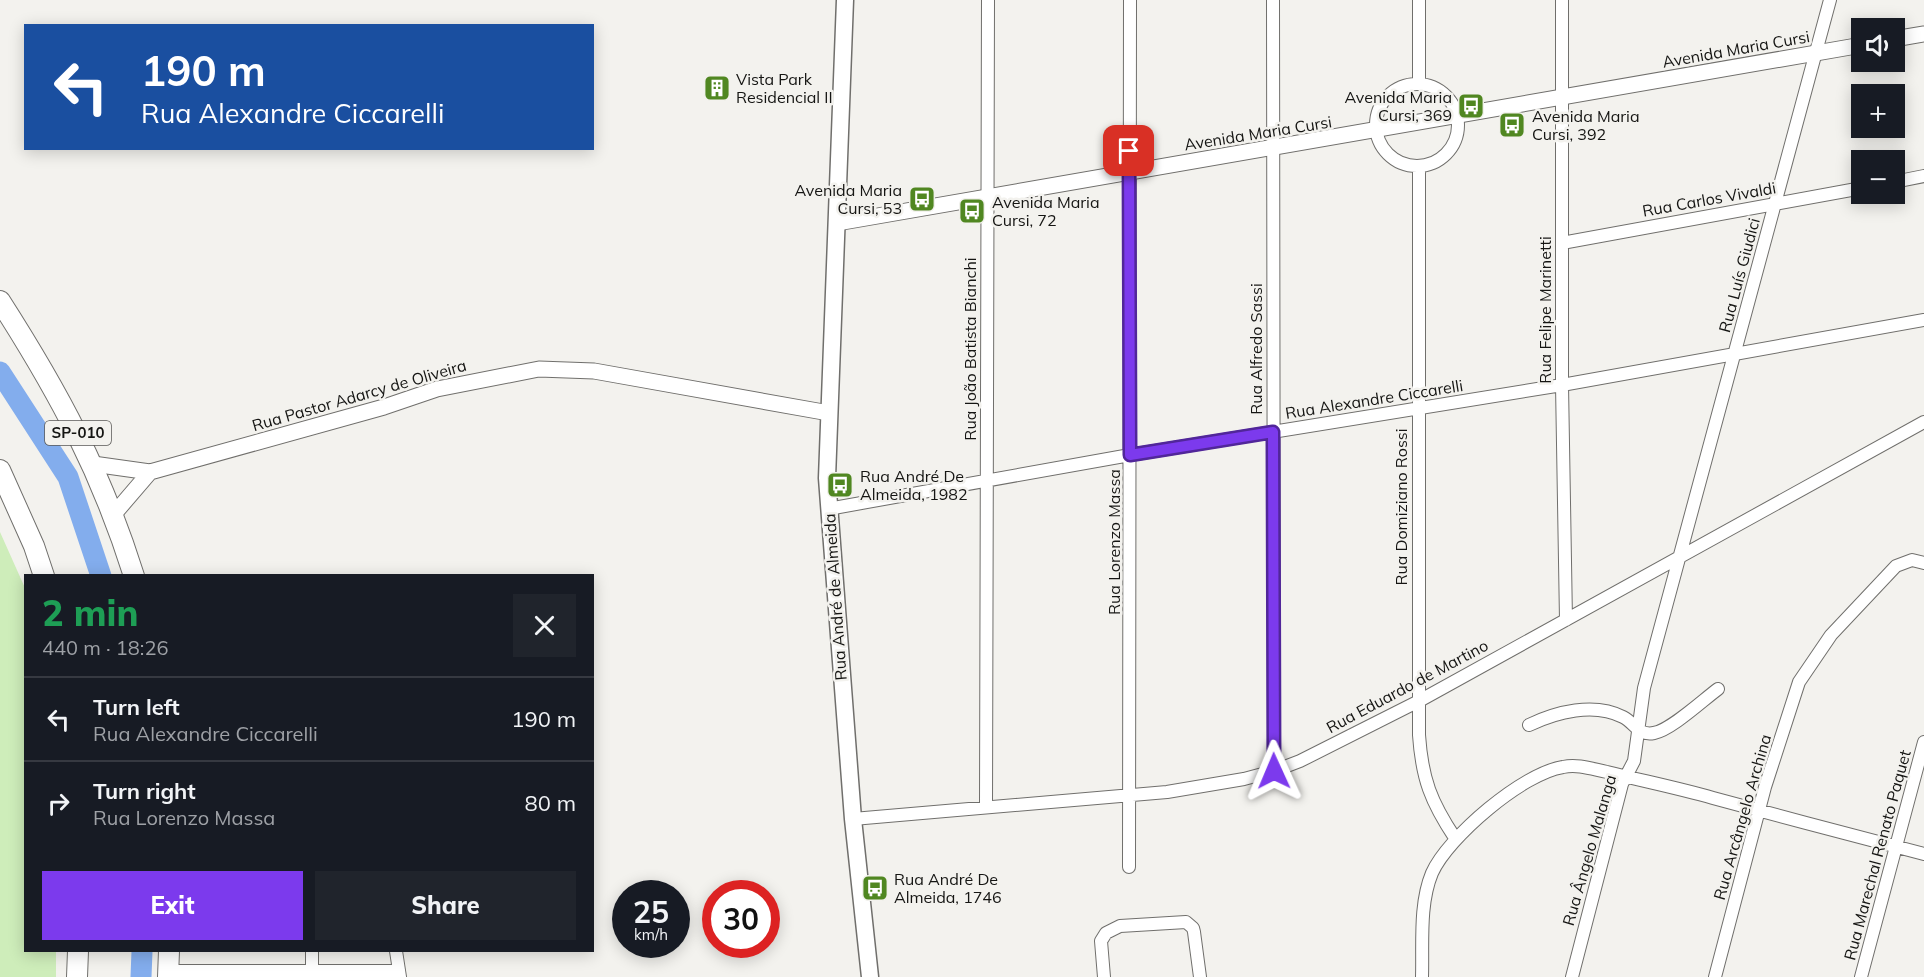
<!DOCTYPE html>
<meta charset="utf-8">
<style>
:root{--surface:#171b24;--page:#20242c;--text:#f1f3f6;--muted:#9ea1a6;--line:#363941;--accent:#7c3aed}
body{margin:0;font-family:Mulish,sans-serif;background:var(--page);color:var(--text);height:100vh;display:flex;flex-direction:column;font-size:22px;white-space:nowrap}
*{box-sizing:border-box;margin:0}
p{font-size:20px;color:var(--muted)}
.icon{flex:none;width:33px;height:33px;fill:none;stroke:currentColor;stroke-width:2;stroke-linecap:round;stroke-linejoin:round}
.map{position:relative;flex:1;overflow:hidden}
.drawer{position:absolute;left:24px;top:574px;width:570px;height:378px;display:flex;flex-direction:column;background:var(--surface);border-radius:0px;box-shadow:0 3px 15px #0003}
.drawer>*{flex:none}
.hud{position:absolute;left:24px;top:24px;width:570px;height:126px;border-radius:0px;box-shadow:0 3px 15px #0003;background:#1a4fa0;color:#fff;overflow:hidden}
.controls{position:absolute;left:1851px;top:18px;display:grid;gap:12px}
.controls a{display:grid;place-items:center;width:54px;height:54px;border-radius:0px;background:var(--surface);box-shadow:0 3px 15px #0003;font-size:30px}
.speed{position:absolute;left:612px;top:880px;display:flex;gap:12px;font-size:30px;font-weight:700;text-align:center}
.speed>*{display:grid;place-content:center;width:78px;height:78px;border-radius:50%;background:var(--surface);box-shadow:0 3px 15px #0003;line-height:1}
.speed small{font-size:15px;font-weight:400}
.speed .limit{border:9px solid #d22;background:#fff;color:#111}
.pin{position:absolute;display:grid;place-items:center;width:51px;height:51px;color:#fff;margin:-26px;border-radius:12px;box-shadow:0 3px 9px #0006}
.me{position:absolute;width:66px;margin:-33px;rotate:359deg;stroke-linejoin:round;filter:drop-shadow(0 0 4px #0008)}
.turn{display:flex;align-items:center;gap:21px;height:126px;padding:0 18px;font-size:27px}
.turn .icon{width:78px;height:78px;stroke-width:2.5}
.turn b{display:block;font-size:42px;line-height:51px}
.round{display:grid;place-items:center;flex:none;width:63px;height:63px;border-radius:0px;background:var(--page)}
.overview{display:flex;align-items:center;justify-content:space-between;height:102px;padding:0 18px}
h1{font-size:36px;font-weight:800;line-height:45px;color:#1e9e55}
.primary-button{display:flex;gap:12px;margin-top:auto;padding:12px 18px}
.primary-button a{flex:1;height:69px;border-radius:0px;background:var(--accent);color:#fff;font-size:24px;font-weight:800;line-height:69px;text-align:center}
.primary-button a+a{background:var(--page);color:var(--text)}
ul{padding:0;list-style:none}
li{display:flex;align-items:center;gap:18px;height:84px;padding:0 18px;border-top:2px solid var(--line)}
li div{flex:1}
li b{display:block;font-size:22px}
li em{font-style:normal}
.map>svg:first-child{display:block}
.green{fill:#ceedba}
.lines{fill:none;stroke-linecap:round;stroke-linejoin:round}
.river{stroke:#83aded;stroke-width:21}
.minor-casing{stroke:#706f6c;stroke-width:14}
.tertiary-casing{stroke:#706f6c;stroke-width:17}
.secondary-casing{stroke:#706f6c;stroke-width:19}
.trunk-casing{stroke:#706f6c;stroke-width:22}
.minor{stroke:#fff;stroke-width:12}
.tertiary{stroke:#fff;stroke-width:15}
.secondary{stroke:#fff;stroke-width:16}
.trunk{stroke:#fff;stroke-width:20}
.route-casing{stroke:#51269a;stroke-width:15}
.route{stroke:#7c3aed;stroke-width:10}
.labels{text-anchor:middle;stroke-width:5;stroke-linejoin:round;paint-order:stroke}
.shield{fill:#f3f2ee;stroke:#585755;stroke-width:1.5}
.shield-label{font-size:15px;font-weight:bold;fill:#151513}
.street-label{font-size:16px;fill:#151513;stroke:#f3f2ee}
.poi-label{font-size:16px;fill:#151513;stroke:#f3f2ee;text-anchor:start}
</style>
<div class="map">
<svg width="1924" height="977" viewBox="0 0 1924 977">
<rect width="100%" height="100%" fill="#f3f2ee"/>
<path class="green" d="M0 532 25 588 26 951H56V977H0Z"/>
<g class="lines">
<path class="river" d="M0 372 68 477 101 576
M141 977 142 951"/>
<defs>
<path id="minor" d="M1273 0 1274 771
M1419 0V84
M1562 0V385L1566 620
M1376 125a41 41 0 1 1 82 0a41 41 0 1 1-82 0Z
M1419 167V735C1422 779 1431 802 1455 838
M1894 182 1924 176
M1562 243 1862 188
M828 509 1130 455 1562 385 1924 320
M1529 725C1556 712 1594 702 1623 717 1635 723 1638 736 1654 733 1671 730 1703 700 1718 689
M986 806 988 0
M853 819 1167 792 1244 779 1274 771 1300 761 1419 701 1924 422
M1129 867 1130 0
M396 951 400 977
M169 971H399
M312 976V951
M1104 977 1101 941 1106 933 1120 926 1186 922 1193 928 1194 932 1200 977
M1422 977C1423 944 1419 904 1432 873 1448 837 1523 773 1563 767 1578 764 1592 769 1607 772 1643 781 1678 788 1713 798 1783 817 1854 836 1924 854
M1572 977 1622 784 1634 761 1644 688 1830 0
M1715 977 1765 787 1799 682 1831 635 1896 566 1912 560 1924 563
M1861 977 1924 742"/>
<path id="tertiary" d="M1894 39 1924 34
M837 223 1862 45
M93 464 150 472 384 407 437 389 539 369 594 371 829 413
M114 514 150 472"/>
<path id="secondary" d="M845 0 827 478 853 819 870 977"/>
<path id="trunk" d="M0 301C59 393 101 471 134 576
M0 470 34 546 44 576
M77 977 78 951
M168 977 169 951"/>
</defs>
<use href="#minor" class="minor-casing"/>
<use href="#tertiary" class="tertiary-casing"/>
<use href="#secondary" class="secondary-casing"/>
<use href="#trunk" class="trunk-casing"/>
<use href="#minor" class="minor"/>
<use href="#tertiary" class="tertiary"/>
<use href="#secondary" class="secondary"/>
<use href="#trunk" class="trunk"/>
</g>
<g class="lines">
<defs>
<path id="route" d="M1129 151 1130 455 1273 432 1274 771"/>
</defs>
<use href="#route" class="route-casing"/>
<use href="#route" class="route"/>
</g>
<defs>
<symbol id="building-square" viewBox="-11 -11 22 22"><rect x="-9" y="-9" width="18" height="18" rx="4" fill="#508721" stroke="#f3f2ee"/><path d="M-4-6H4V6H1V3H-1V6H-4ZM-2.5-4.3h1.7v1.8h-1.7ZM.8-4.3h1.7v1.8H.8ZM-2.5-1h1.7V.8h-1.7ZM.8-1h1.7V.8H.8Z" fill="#fff"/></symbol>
<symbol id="bus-square" viewBox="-11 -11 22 22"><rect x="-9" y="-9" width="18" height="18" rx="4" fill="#508721" stroke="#f3f2ee"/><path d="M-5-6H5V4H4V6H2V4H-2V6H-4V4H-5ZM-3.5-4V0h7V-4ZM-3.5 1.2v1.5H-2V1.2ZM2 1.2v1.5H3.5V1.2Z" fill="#fff"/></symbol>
</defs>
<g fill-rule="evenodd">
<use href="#building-square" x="702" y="73" width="30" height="30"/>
<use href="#bus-square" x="1456" y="91" width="30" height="30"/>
<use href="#bus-square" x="1497" y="110" width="30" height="30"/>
<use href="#bus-square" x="907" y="184" width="30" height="30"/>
<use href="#bus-square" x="957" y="196" width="30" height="30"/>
<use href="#bus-square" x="825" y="470" width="30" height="30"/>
<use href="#bus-square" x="860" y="873" width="30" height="30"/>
</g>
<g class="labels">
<rect class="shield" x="45" y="421" width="66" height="24" rx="4.5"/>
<g class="shield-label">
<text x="78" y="438">SP-010</text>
</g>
<g class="street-label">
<text transform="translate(1736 49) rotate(-10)" y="6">Avenida Maria Cursi</text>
<text transform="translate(1258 133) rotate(-9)" y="6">Avenida Maria Cursi</text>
<text transform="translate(1709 199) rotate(-10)" y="6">Rua Carlos Vivaldi</text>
<text transform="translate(1739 275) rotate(-75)" y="6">Rua Luís Giudici</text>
<text transform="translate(1545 310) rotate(-90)" y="6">Rua Felipe Marinetti</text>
<text transform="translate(970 349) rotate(-90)" y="6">Rua João Batista Bianchi</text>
<text transform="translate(1256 349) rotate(-90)" y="6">Rua Alfredo Sassi</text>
<text transform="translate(359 395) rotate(-16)" y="6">Rua Pastor Adarcy de Oliveira</text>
<text transform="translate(1374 399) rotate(-9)" y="6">Rua Alexandre Ciccarelli</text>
<text transform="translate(1401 507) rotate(-90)" y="6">Rua Domiziano Rossi</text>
<text transform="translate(1114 542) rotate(-90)" y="6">Rua Lorenzo Massa</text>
<text transform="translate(835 597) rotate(-94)" y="6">Rua André de Almeida</text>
<text transform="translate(1407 686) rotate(-28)" y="6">Rua Eduardo de Martino</text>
<text transform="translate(1742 817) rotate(-74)" y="6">Rua Arcângelo Archina</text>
<text transform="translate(1589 850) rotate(-74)" y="6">Rua Ângelo Malanga</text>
<text transform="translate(1877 855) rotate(-75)" y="6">Rua Marechal Renato Paquet</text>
</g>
<g class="poi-label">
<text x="736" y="85">Vista Park<tspan x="736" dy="18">Residencial II</tspan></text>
<text x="1452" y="103" text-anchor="end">Avenida Maria<tspan x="1452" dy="18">Cursi, 369</tspan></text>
<text x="1532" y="122">Avenida Maria<tspan x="1532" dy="18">Cursi, 392</tspan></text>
<text x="902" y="196" text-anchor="end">Avenida Maria<tspan x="902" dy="18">Cursi, 53</tspan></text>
<text x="992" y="208">Avenida Maria<tspan x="992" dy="18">Cursi, 72</tspan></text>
<text x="860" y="482">Rua André De<tspan x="860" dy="18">Almeida, 1982</tspan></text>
<text x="894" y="885">Rua André De<tspan x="894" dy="18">Almeida, 1746</tspan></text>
</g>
</g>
</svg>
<div class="controls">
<a><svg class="icon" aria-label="sound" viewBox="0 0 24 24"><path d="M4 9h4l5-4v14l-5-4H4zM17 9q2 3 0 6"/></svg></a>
<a>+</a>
<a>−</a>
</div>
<div class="speed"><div>25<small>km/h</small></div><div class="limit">30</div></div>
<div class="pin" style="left:1129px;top:151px;background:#d93025"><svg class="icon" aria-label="arrive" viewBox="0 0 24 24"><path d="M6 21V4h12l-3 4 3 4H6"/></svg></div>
<svg class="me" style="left:1274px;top:771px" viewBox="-20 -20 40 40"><path d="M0-17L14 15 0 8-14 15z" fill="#7c3aed" stroke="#fff" stroke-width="4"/></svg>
<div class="hud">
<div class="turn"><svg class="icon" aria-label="left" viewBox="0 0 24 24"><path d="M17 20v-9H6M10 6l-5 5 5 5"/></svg><div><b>190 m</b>Rua Alexandre Ciccarelli</div></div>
</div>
<section class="drawer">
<div class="overview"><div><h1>2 min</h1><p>440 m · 18:26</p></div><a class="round"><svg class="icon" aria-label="close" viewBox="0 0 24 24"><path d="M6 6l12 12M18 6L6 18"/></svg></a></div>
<ul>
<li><svg class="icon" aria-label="left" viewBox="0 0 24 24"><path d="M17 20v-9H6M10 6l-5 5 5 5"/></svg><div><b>Turn left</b><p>Rua Alexandre Ciccarelli</p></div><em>190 m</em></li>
<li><svg class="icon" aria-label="right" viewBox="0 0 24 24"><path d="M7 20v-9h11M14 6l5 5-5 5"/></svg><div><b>Turn right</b><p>Rua Lorenzo Massa</p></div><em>80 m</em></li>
</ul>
<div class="primary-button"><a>Exit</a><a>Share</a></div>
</section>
</div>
